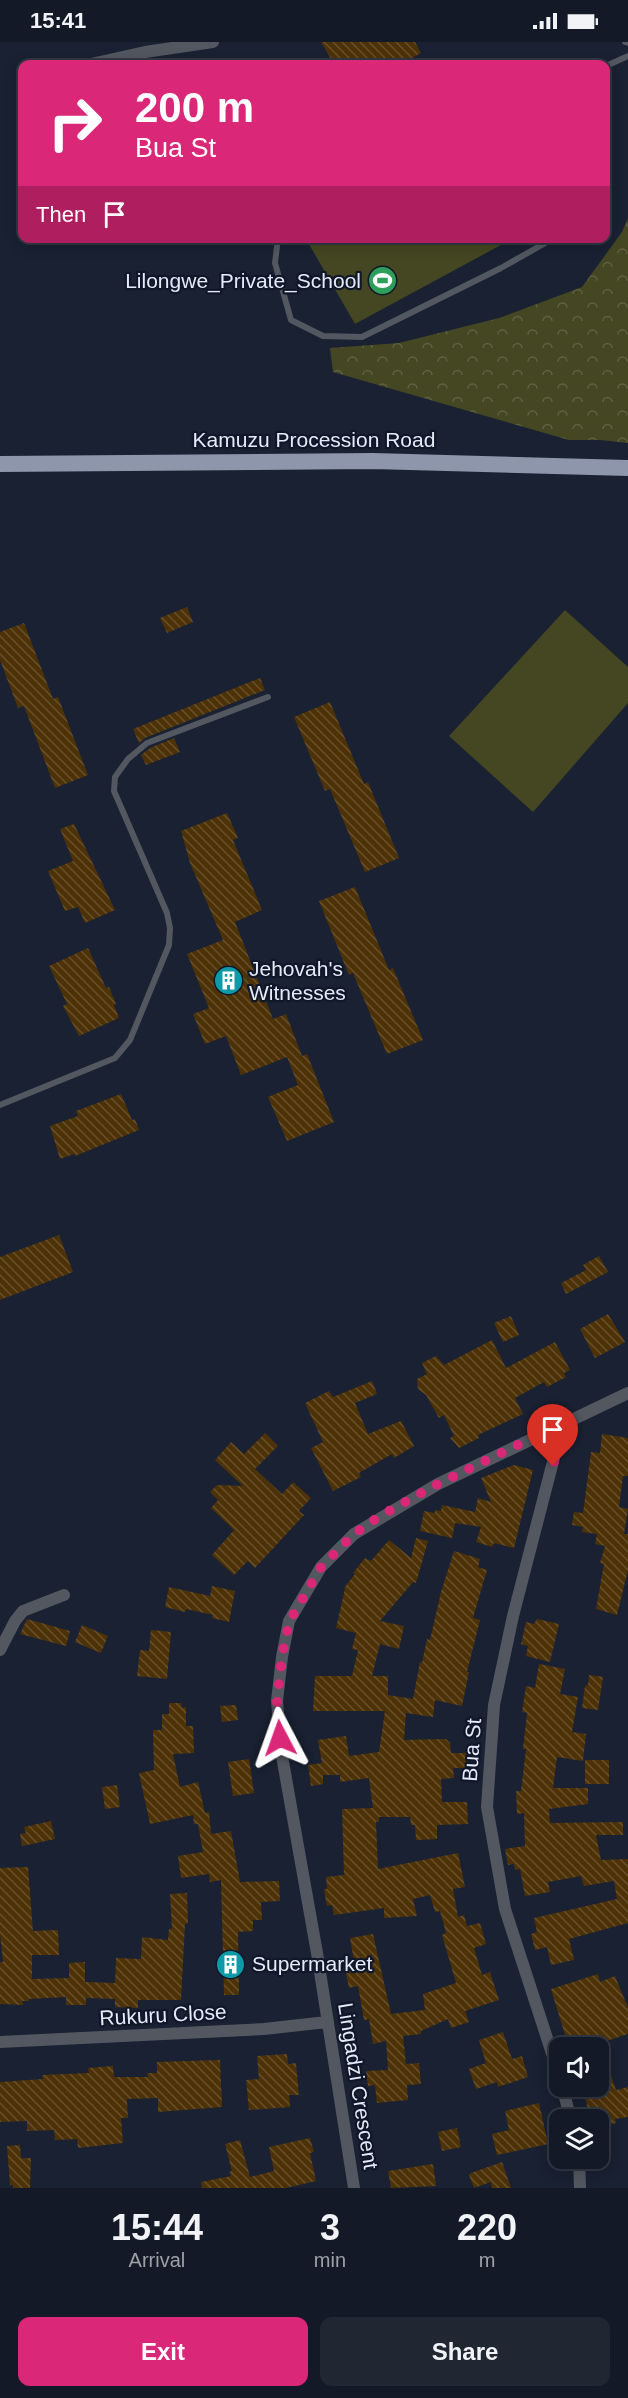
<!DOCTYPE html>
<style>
:root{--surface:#131926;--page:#202632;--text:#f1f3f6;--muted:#9da0a7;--line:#323843;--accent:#db2777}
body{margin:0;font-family:Helvetica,sans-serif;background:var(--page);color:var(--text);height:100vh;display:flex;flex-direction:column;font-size:22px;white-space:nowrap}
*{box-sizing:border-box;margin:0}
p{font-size:20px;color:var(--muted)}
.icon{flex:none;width:33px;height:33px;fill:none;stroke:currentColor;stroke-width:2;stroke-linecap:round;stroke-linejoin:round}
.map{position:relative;height:2146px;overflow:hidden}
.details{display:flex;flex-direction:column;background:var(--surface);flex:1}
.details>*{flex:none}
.top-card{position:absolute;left:18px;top:18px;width:592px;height:183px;border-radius:12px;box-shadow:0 3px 15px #0003,0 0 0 2px var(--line);background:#db2777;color:#fff;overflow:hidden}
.fabs{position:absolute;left:549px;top:1995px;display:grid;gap:12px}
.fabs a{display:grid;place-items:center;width:60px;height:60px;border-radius:12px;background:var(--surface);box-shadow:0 3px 15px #0003,0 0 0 2px var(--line);font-size:30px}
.pin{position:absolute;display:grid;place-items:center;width:51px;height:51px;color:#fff;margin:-62px -26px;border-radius:50% 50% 50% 0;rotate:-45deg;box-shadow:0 0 6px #0007}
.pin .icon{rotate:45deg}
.me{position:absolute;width:66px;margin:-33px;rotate:356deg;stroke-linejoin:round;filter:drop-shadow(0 0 4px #0008)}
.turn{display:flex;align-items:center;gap:21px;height:126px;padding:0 18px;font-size:27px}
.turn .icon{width:78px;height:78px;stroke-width:2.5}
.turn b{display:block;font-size:42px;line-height:51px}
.then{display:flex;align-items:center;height:57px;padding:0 18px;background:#0003;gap:12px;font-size:22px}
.eta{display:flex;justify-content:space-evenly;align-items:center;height:102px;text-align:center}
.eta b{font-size:36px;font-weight:700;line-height:42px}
.action{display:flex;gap:12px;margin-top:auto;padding:12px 18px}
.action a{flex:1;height:69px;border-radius:12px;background:var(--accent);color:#fff;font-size:24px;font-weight:700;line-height:69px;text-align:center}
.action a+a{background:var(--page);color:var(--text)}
.status{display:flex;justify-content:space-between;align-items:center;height:42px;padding:0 30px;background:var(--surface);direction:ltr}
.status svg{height:16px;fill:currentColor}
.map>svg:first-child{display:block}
.park{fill:url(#park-crowns)}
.garden{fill:#444721}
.building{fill:url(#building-back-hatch)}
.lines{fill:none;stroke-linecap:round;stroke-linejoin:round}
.service{stroke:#535760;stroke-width:6}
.minor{stroke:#535760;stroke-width:12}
.trunk{stroke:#8e96ac;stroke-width:16}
.route{stroke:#db2777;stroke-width:10;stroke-dasharray:0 18}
.labels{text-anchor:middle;stroke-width:4.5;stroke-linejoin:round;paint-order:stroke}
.poi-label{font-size:21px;fill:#e5eaf7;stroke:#101728;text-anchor:start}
.street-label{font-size:21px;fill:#e5eaf7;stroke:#101728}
</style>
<div class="status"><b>15:41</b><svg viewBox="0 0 49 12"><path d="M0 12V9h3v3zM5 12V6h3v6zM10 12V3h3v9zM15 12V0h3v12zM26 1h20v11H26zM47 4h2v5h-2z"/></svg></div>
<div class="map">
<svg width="628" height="2146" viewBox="0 0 628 2146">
<defs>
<pattern id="park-crowns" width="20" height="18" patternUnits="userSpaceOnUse" patternTransform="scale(1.5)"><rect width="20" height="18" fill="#444721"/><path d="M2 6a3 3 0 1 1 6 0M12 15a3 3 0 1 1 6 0" fill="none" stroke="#5f6242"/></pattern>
<pattern id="building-back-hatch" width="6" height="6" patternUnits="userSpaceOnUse" patternTransform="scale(1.5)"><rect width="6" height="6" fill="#4e3207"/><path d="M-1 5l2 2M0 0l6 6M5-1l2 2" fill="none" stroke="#67502c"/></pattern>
</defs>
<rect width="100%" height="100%" fill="#192132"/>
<path class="park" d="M628 176V401L600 398H569L333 330 330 306 399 301 499 276 582 245 622 190Z"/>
<path class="garden" d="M306 197H512L355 282Z
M565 568 628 625V661L533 770 449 694Z"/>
<path class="building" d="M321 0H415L421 11 402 22H334Z
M187 565 193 580 167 591 160 576Z
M24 581 53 657 58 655 88 733 55 746 24 664 18 666 0 618V590Z
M260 636 265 648 145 696 139 701 133 687Z
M330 660 364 742 368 740 399 816 365 830 330 747 325 749 294 675Z
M174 696 180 710 146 723 141 713 150 706Z
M227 771 238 796 233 798 262 868 235 880 273 977 286 972 302 1014 307 1012 334 1080 287 1099 268 1055 298 1043 287 1015 241 1033 226 994 205 1002 193 972 209 966 187 912 223 898 190 821 181 789Z
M74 782 115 868 85 881 78 865 65 869 48 829 73 819 60 787Z
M355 845 389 928 393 926 423 998 387 1012 353 931 349 933 319 859Z
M88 906 106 946 109 945 116 962 114 963 119 976 79 994 63 964 67 962 49 924Z
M121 1052 132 1078 135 1077 139 1088 75 1114 74 1112 60 1117 50 1084 78 1074 76 1069Z
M59 1193 73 1230 0 1258V1215Z
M599 1214 608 1230 566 1252 561 1241 586 1228 583 1223Z
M608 1272 625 1300 595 1316 580 1287Z
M511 1274 519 1293 503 1300 494 1281Z
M492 1298 506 1326 555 1300 570 1328 564 1331 566 1335 547 1345 544 1340 515 1356 523 1372 478 1393 479 1396 459 1406 450 1396 454 1394 444 1373 439 1376 426 1353 418 1347 417 1337 427 1332 422 1321 436 1314 444 1323Z
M372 1339 377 1352 355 1361 368 1392 401 1379 414 1404 394 1416 392 1412 359 1431 361 1435 333 1449 311 1406 323 1400 305 1361 329 1349 333 1355Z
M265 1391 278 1404 255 1427 282 1452 293 1440 311 1456 299 1469 304 1473 255 1526 248 1519 234 1533 212 1513 234 1488 211 1466 218 1458 210 1450 217 1443 243 1444 215 1418 231 1400 244 1412Z
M602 1392 628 1396V1434H623L619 1465 628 1467 624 1492H628V1528L617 1573 596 1567 604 1522 600 1521 605 1504 595 1502 597 1492 582 1490 583 1485 572 1483 574 1470 583 1471 591 1410 600 1411Z
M514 1423 533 1428 514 1506 494 1501 492 1505 476 1500 481 1485 455 1481 452 1496 420 1489 424 1469 435 1471V1468L441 1469 442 1463 475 1470 478 1456 491 1460 481 1436Z
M416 1496 428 1499 416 1541 413 1540 380 1579 404 1584 399 1607 380 1602 372 1634H388V1653L413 1657 420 1620 422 1621 427 1597 430 1598 441 1550 454 1509 480 1517 478 1525 487 1528 473 1576 480 1578 467 1630H469L462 1664 435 1658 433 1675 406 1671 404 1698 446 1697 450 1701 451 1711H466L467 1726H453L454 1736 441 1737 442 1760H467L468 1782 437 1783V1797L416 1798 415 1783H411L410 1775H379V1780H376L378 1827 458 1811 465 1845 453 1847 458 1875 464 1873 467 1884 480 1881 486 1902 474 1906 482 1933 490 1930 499 1958 465 1969 469 1980 451 1986 448 1977 421 1989V1992L403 1994 406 2022 419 2021 421 2042 407 2043 408 2058 377 2061 375 2043 368 2044 366 2029 388 2028 386 1999 373 2002 369 1977 364 1978 358 1944 349 1946 344 1921 354 1919 350 1896 373 1892 391 1972 425 1968 423 1952 456 1941 442 1893 446 1891 440 1869 435 1870 430 1853 413 1857 417 1874 384 1876V1866L334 1873 332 1863 327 1864 324 1847H327L326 1835 344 1833 342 1767 373 1766 369 1736 340 1740V1733H323V1742L311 1744 308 1723 322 1721 318 1698 346 1694 349 1714 379 1710 385 1669H313L315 1634H352L358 1608 352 1607 356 1591 336 1586 345 1547 344 1546 355 1532 353 1531 365 1516 371 1519 389 1498 411 1516Z
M212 1544 235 1549 229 1580 212 1576 213 1573 186 1567 185 1570 165 1565 169 1545 210 1554Z
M27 1577 70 1589 66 1604 20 1592Z
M537 1577 559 1582 550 1620 526 1614 528 1604 521 1602 526 1580 534 1582Z
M82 1583 108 1594 101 1611 75 1600Z
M151 1588 171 1590 167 1637 137 1634 140 1608 149 1609Z
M539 1622 565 1627 560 1652 578 1655 572 1690 586 1692 583 1719 557 1715 553 1746H588V1762L549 1767 550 1781 623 1780V1793H596L601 1818 628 1817V1881L569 1897 574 1918 551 1923 547 1905 535 1908 531 1892 537 1890 534 1876 617 1857 614 1839 584 1844 581 1834 548 1840 550 1850 525 1854 520 1827 515 1828 514 1822 508 1823 505 1807 525 1804 524 1771 517 1772 516 1749H521L526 1707H523L527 1671 522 1670 526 1644 535 1646Z
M589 1633 603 1635 598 1668 582 1666 585 1644 588 1643Z
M169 1661H181L182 1666 186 1665V1684H193L194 1711 173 1712 180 1745 198 1740 205 1771 209 1770 211 1792 231 1789 240 1840 279 1839 280 1859 261 1860 262 1878H253V1889L238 1890 239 1953H224L221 1838 210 1840 209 1832 181 1836 178 1814 203 1810 198 1782H194L193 1773 150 1782 139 1731 154 1728 153 1688H162V1672H169Z
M236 1663 238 1678 222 1680 220 1664Z
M249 1717 254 1751 233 1754 228 1720Z
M585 1718H609V1742H585Z
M117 1743 120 1765 105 1767 102 1745Z
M51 1779 55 1797 22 1804 20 1792 26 1791 24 1785Z
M28 1825 33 1889 58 1888 59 1913H32V1937L69 1936V1921L85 1920V1940L115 1941 116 1916 141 1917 142 1895 168 1898 169 1887H172L170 1852 187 1851 188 1881 185 1882 181 1958H138V1966L115 1965V1957L86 1956V1963H66V1955L29 1957V1959H22L23 1963 0 1962V1920H3L0 1892V1826Z
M598 1932 600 1940 615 1934 628 1966V1992L600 2001 616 2048 628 2045V2075L615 2077 616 2081 603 2084 602 2080 598 2081V2078H594L593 2073H589L585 2054 598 2051V2006H569L551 1947Z
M503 1990 512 2017 522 2014 528 2035 498 2045 497 2040 476 2047 469 2027 486 2021 479 1998Z
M287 2012 288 2022 296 2021 299 2053H289L290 2065 249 2068 246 2038 259 2037 257 2014Z
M220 2018 222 2065 158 2070V2056L127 2057 128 2076H121L123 2101 78 2106 77 2097 55 2098 54 2088 27 2089V2079L0 2080V2040L43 2037 42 2033 89 2031 88 2026 113 2024 114 2035H148L147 2031H157V2020Z
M539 2061 548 2102 497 2113 492 2092 509 2088 505 2069Z
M457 2086 461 2105 442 2109 438 2090Z
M310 2096 314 2110 310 2111 316 2139 286 2146H202L201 2140 231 2134 229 2130 232 2129 225 2102 240 2098 250 2135 274 2129 269 2105Z
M20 2103 21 2116H31L30 2146H13V2143H10L7 2104Z
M502 2120 511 2146H492L491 2140 474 2146 469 2133 471 2131Z
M433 2122 436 2144 391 2146 388 2129Z"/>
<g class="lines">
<path class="service" d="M625 0 628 1
M606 24 628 14
M278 196 275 221 291 278 323 294 362 295 501 226 554 196
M0 1063 115 1016 130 998 169 903 170 886 167 871 114 749 115 735 128 717 147 701 268 655"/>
<path class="minor" d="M91 22 145 10 213 0
M0 1608 15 1579 23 1569 64 1553
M0 2000 264 1987 327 1980
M560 2036 505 1867 487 1765 494 1663 513 1574 563 1381
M562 2044 571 2078
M579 2116 580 2146
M354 2146 317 1911 282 1714 277 1659 282 1615 289 1579 321 1525 354 1492 438 1442 628 1351"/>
<path class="trunk" d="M0 422 373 419 628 426"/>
</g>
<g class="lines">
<path class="route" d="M280 1696 277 1659 282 1615 289 1580 321 1525 354 1492 380 1474 438 1442 563 1381 553 1424"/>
</g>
<defs>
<symbol id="stadium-disc" viewBox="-11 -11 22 22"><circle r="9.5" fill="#2e9e5b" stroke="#101728"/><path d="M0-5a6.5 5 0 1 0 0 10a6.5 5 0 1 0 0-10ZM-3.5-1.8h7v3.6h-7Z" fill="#fff"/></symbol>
<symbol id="building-disc" viewBox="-11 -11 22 22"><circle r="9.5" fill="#0f9aa8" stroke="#101728"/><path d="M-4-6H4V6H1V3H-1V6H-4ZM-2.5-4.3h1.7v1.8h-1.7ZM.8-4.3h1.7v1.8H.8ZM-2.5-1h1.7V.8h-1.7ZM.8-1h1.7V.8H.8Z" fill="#fff"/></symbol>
</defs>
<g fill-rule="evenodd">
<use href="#stadium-disc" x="366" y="222" width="33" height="33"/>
<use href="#building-disc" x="212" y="922" width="33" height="33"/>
<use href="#building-disc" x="214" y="1906" width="33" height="33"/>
</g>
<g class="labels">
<g class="poi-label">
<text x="361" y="246" text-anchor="end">Lilongwe_Private_School</text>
<text x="249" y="934">Jehovah's<tspan x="249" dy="24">Witnesses</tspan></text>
<text x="252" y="1929">Supermarket</text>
</g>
<g class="street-label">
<text x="314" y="405">Kamuzu Procession Road</text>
<text transform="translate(472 1708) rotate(-86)" y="7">Bua St</text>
<text transform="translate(163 1973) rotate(-3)" y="7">Rukuru Close</text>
<text transform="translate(358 2044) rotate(81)" y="7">Lingadzi Crescent</text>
</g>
</g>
</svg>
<div class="fabs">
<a><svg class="icon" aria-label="sound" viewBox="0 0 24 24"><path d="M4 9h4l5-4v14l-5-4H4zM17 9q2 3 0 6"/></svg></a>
<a><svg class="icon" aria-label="layers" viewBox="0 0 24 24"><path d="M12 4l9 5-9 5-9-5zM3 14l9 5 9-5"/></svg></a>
</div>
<div class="pin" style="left:553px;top:1424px;background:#d93025"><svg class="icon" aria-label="arrive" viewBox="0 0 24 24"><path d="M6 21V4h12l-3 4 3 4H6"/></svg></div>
<svg class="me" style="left:280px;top:1696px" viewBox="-20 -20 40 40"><path d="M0-17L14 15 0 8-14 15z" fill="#db2777" stroke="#fff" stroke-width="4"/></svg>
<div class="top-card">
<div class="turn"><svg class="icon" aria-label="right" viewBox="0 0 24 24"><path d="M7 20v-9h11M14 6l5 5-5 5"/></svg><div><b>200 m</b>Bua St</div></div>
<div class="then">Then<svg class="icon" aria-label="arrive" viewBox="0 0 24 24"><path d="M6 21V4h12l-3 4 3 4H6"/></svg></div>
</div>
</div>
<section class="details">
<div class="eta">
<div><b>15:44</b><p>Arrival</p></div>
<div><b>3</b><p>min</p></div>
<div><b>220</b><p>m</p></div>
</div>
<div class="action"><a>Exit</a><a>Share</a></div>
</section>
